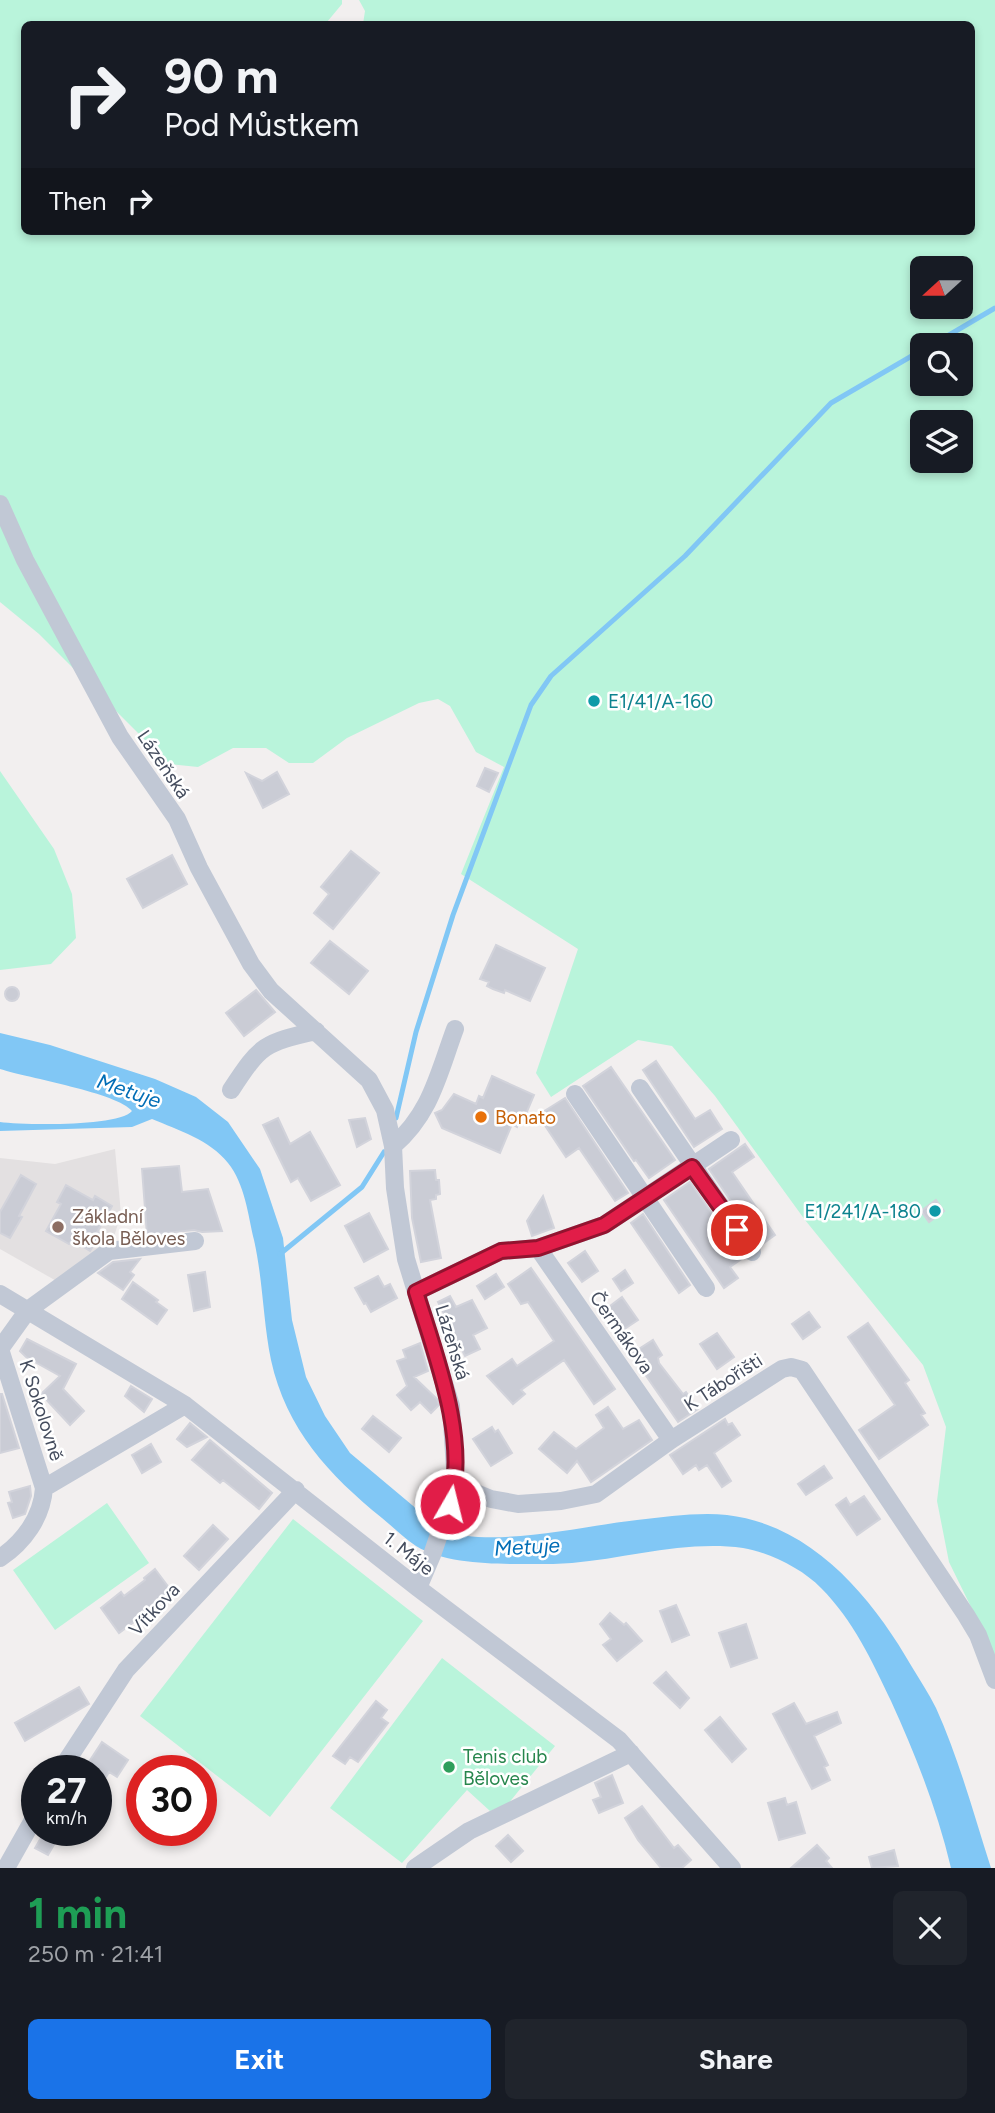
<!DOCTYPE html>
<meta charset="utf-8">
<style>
:root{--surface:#171b24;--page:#20242c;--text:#f1f3f6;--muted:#9ea1a6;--accent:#1a73e8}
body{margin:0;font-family:Figtree,sans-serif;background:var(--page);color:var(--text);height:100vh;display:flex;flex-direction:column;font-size:26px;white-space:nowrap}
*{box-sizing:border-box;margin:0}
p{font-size:23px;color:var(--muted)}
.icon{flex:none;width:38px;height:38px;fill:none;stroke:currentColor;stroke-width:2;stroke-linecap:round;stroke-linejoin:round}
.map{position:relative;height:1868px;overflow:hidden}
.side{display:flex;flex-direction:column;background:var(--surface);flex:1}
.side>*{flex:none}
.top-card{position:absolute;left:21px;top:21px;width:954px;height:214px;border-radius:10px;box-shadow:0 4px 10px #0003;background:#171b24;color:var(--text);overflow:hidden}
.needle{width:46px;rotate:249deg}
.controls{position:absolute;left:910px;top:256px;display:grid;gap:14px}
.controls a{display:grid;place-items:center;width:63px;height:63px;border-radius:10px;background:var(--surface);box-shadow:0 4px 10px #0003;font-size:35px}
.speed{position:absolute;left:21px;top:1755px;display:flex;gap:14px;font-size:35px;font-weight:700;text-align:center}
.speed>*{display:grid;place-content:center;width:91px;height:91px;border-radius:50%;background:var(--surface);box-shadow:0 4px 10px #0003;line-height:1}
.speed small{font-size:18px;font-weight:400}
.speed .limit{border:10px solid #d22;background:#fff;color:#111}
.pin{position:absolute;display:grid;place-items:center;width:60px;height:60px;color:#fff;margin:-30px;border:4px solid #fff;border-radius:50%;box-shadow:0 2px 7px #0007}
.me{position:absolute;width:77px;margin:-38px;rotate:8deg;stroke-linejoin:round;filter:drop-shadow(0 0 5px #0008)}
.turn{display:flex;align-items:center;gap:24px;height:147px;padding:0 28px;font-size:32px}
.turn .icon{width:91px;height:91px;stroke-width:2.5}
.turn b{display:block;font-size:49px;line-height:60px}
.then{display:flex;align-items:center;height:66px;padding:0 28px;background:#0003;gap:14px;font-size:26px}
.round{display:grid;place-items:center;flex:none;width:74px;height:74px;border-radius:10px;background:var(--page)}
.overview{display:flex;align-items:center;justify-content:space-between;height:119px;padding:0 28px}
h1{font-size:42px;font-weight:700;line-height:52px;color:#1e9e55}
.button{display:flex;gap:14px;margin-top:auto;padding:14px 28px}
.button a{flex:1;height:80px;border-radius:10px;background:var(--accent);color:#fff;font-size:28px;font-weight:700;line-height:80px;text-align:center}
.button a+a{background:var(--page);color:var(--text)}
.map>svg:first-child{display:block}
.education{fill:#e3e0e1}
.green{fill:#b9f4db;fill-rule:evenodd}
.water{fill:#81c7f5}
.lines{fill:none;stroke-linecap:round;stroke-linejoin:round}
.stream{stroke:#81c7f5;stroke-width:5}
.building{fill:#caccd5;stroke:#d2d3db;stroke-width:2}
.minor{stroke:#c1c8d5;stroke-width:18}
.route-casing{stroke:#92132f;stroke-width:18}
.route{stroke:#e11d48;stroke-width:12}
.culture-dot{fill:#0f9aa8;stroke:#fff;stroke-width:2.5}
.food-dot{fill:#e8710a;stroke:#fff;stroke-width:2.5}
.education-dot{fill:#8d6e63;stroke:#fff;stroke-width:2.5}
.leisure-dot{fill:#2e9e5b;stroke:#fff;stroke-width:2.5}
.labels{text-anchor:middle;stroke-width:5;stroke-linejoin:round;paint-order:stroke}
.culture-label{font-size:19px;fill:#0d838f;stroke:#fff;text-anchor:start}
.street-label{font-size:19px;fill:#454d5e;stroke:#fff}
.food-label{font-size:19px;fill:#c56008;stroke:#fff;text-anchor:start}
.education-label{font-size:19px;fill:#785e54;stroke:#fff;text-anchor:start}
.leisure-label{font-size:19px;fill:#27864d;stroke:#fff;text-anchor:start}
.water-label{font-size:21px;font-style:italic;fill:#006db6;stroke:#fff}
</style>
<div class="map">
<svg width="995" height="1868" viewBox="0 0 995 1868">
<rect width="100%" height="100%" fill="#f2efef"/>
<path class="education" d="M115 1149 121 1214 113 1240 79 1262 60 1283 0 1249V1158L55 1164Z"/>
<path class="green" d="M0 0H342V4L327 22 328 24H24V231H971V24H363L365 11 359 0H995V1656L949 1562 937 1501 946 1427 923 1365 805 1220 715 1096 672 1046 638 1040 551 1097 536 1073 578 949 461 874 504 767 476 752 450 706 438 699 419 703 347 738 313 763H289L266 748H233L198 767 169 764 39 634 0 602ZM922 268H961V306H922ZM922 345H961V383H922ZM922 422H961V449L963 450 961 452V460H922Z
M0 771 54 849 72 894 76 938 51 964 0 970Z
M107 1503 149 1563 55 1630 13 1570Z
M293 1519 423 1621 270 1817 140 1716Z
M442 1658 555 1746 508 1804 490 1811 467 1790 402 1863 330 1808Z"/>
<path class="water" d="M0 1033 50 1045 155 1079 196 1097 228 1122 260 1169 283 1238 292 1320 306 1377 325 1416 350 1453 443 1531C495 1548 583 1526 637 1520 667 1517 697 1512 727 1515 812 1525 872 1597 912 1667 920 1680 929 1694 936 1708 959 1759 974 1815 991 1868H951C937 1809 916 1756 891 1701 872 1661 853 1620 821 1588 803 1569 769 1552 743 1548 686 1540 628 1558 572 1563 560 1564 547 1564 534 1564 499 1564 447 1565 416 1546 404 1538 393 1527 382 1518 329 1475 286 1429 271 1360 263 1321 263 1280 254 1240 248 1215 245 1184 228 1163 210 1140 178 1130 152 1119L132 1127 0 1131V1122C23 1125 119 1127 132 1111 118 1093 28 1078 0 1069Z"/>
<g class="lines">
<path class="stream" d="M932 345 995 308
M396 1118 416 1032 453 915 531 705 551 676 685 556 831 403 922 350
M280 1254 362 1187 384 1152"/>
</g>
<path class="building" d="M485 768 498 773 489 792 477 786Z
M277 772 289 794 263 808 246 773 262 781Z
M351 851 379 873 333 929 314 913 329 894 321 887Z
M172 855 187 884 143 908 127 879Z
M330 941 368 971 349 994 311 963Z
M496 945 545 968 530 1001 505 990 504 993 493 989 487 986 489 982 480 979Z
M5 994a7 7 0 1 1 14 0a7 7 0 1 1-14 0Z
M256 990 275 1012 244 1036 226 1013Z
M656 1061 695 1119 710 1110 722 1129 694 1147 643 1070Z
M611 1067 675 1160 649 1178 636 1160 634 1161 583 1086Z
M492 1076 534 1095 523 1121 520 1120 517 1127 512 1124 500 1153 442 1128 435 1113 442 1110 454 1094 476 1104 479 1096 483 1098Z
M565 1098 628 1193 615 1201 579 1148 566 1157 538 1115Z
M278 1118 290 1144 310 1132 340 1185 311 1201 298 1178 291 1182 263 1125Z
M365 1118 371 1139 357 1147 349 1120Z
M745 1144 754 1157 732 1172 775 1235 761 1245 709 1169Z
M179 1166 182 1192 208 1189 222 1231 202 1232 194 1230 147 1235 142 1169Z
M435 1170 436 1180H439L440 1194 436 1195V1199L430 1200 441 1258 421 1262 412 1218 410 1171Z
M21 1175 36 1184 19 1216 22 1217 10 1238 0 1233V1212Z
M690 1182 743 1258 730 1267 738 1278 724 1288 664 1200Z
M66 1185 93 1200 95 1196 112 1206 97 1232 101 1234 90 1251 72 1240 69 1244 46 1231 61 1204 57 1202Z
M543 1196 554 1228 532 1236 527 1221Z
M936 1200 944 1211 929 1222 921 1211Z
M369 1213 388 1249 364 1262 345 1226Z
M643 1214 690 1285 679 1293 631 1223Z
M585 1251 598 1271 582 1282 568 1263Z
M140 1259 130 1272 134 1275 123 1290 98 1273 113 1262Z
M531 1268 615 1389 594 1404 564 1360 521 1390 525 1394 513 1404 487 1376 512 1359 517 1366 554 1341 528 1302 521 1304 508 1284Z
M625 1270 633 1283 621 1291 613 1279Z
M205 1272 210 1307 194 1311 188 1275Z
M496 1274 504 1287 485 1299 477 1286Z
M378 1276 384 1287 390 1284 397 1298 371 1312 366 1303 364 1304 355 1288Z
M133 1282 158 1300 156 1302 167 1310 157 1324 122 1299Z
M450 1296 456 1307 472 1300 487 1328 473 1335 480 1349 465 1356 438 1302Z
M622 1297 638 1320 617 1334 604 1316 608 1313 606 1309Z
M809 1312 820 1327 803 1339 792 1324Z
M868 1323 909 1380 905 1383 925 1413 921 1415 928 1425 879 1459 859 1430 895 1405 848 1337Z
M717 1333 734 1357 717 1369 700 1344Z
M27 1339 76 1364 63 1389 84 1411 70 1425 41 1394 60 1376 26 1357 20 1351Z
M653 1340 662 1355 658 1358 659 1363 683 1394 686 1392 698 1409 678 1422 631 1354Z
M420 1343 428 1371 414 1377 437 1399 439 1405 431 1413 420 1402 411 1410 397 1395 407 1386 397 1361 406 1358 403 1350Z
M131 1386 152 1399 144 1412 125 1396Z
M0 1394H2L19 1448 0 1453Z
M608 1407 623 1429 639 1420 652 1440 591 1482 577 1461 567 1473 539 1449 554 1432 576 1449 604 1428 596 1415Z
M373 1416 401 1438 389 1452 362 1429Z
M725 1419 728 1425 732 1423 740 1435 714 1453 731 1481 722 1487 707 1465 699 1470 696 1465 683 1474 670 1455Z
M190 1423 207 1437 187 1447 177 1439Z
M492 1427 495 1432 498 1430 512 1453 491 1466 473 1439Z
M210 1440 272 1493 259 1509 223 1480 220 1483 192 1460Z
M151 1444 161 1462 142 1473 132 1455Z
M824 1466 832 1478 806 1495 798 1484Z
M30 1486 31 1496 25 1514 13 1518 8 1503 12 1502 9 1492Z
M864 1496 880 1519 857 1535 836 1505 846 1498 850 1505Z
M213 1525 228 1539 199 1570 184 1556Z
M155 1569 173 1593 119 1633 101 1608 121 1592 124 1596 145 1580 144 1578Z
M676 1605 689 1635 672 1642 660 1611Z
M610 1613 624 1625 626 1623 642 1641 617 1661 603 1645 611 1639 600 1624Z
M746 1624 757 1658 731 1667 719 1633Z
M666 1672 689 1698 680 1708 654 1683Z
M79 1687 89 1704 25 1741 15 1723Z
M376 1701 387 1710 381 1718 388 1723 358 1762 350 1757 345 1764 333 1756Z
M794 1703 806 1724 837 1712 841 1723 814 1736 828 1765 824 1767 830 1780 812 1789 773 1714Z
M720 1717 746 1749 732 1762 705 1730Z
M102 1742 128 1760 117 1777 109 1772 96 1794V1771H83Z
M612 1775 623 1803 599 1813 593 1800 601 1797 595 1783Z
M785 1798 787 1805 796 1802 805 1833 779 1840 768 1803Z
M642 1806 674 1848 678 1845 691 1860 682 1868H661L638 1840 625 1818Z
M508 1835 523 1851 511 1862 496 1846Z
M42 1836 55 1843 48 1855 35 1848Z
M817 1845 829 1858 826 1861 832 1868H791Z
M894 1850 898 1866 872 1868 869 1857Z"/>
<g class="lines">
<path class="minor" d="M0 504 25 560 120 737 177 819 199 868 251 964 271 991 369 1080 385 1110 393 1146 395 1188 406 1259 451 1406 456 1485 432 1555 418 1588
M640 1088 752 1252
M231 1090C261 1044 264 1043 316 1031
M575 1094 706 1288
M393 1146C431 1113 438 1075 455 1029
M538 1248 671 1440
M416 1292 501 1251 538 1248 604 1225 731 1140
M0 1294 185 1405 418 1588 619 1740 732 1868
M185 1405 44 1488 0 1349 28 1310 109 1251 195 1241
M456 1485 491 1499 518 1504 561 1501 596 1494 671 1440 782 1369 791 1367 802 1370 966 1615 978 1635 995 1680
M0 1558C24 1542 42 1517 44 1488
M60 1771 126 1670 296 1490
M6 1868 37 1813
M415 1868 469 1831 631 1753"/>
</g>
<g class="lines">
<defs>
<path id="route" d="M450 1504C469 1440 435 1354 416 1292L501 1251 538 1248 604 1225 692 1167 737 1230"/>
</defs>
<use href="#route" class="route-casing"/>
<use href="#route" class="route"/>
</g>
<g class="culture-dot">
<circle cx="594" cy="701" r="7"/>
<circle cx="935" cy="1211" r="7"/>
</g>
<circle class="food-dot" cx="481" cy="1117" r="7"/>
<circle class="education-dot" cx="58" cy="1227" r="7"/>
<circle class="leisure-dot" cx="449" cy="1767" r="7"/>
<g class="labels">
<g class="culture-label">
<text x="608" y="708">E1/41/A-160</text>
<text x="921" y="1218" text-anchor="end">E1/241/A-180</text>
</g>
<g class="street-label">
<text transform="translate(164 764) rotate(56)" y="7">Lázeňská</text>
<text transform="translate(622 1332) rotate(55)" y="7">Čermákova</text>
<text transform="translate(453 1342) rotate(73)" y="7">Lázeňská</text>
<text transform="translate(723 1382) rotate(-33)" y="7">K Tábořišti</text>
<text transform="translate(42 1410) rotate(72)" y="7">K Sokolovně</text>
<text transform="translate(409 1553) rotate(38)" y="7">1. Máje</text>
<text transform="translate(154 1609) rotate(-47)" y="7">Vítkova</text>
</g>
<g class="food-label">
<text x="495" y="1124">Bonato</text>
</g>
<g class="education-label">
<text x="72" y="1223">Základní<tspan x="72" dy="22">škola Běloves</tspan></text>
</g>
<g class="leisure-label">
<text x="463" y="1763">Tenis club<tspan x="463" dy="22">Běloves</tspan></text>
</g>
<g class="water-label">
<text transform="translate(129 1091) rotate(19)" y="7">Metuje</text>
<text transform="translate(527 1547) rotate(-3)" y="7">Metuje</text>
</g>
</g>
</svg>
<div class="controls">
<a><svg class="needle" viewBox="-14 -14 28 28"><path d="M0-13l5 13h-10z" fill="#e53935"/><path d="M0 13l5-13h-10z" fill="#9ea1a6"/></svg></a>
<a><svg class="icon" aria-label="search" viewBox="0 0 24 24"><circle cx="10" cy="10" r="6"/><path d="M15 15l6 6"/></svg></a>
<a><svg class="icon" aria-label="layers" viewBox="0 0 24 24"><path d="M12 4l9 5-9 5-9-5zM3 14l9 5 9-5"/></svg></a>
</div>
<div class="speed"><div>27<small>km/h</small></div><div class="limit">30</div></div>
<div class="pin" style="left:737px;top:1230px;background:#d93025"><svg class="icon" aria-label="arrive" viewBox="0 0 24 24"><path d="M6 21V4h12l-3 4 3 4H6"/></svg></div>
<svg class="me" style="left:450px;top:1504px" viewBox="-20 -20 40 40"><circle r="17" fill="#e11d48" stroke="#fff" stroke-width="3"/><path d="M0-11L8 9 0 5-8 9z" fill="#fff"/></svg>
<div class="top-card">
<div class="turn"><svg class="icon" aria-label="right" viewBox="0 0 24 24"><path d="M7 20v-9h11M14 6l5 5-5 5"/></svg><div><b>90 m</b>Pod Můstkem</div></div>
<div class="then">Then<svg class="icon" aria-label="right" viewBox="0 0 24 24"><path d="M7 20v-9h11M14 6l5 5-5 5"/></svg></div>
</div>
</div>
<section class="side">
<div class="overview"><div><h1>1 min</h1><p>250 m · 21:41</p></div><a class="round"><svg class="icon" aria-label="close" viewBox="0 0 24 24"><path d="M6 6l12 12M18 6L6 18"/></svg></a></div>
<div class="button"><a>Exit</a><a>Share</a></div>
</section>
